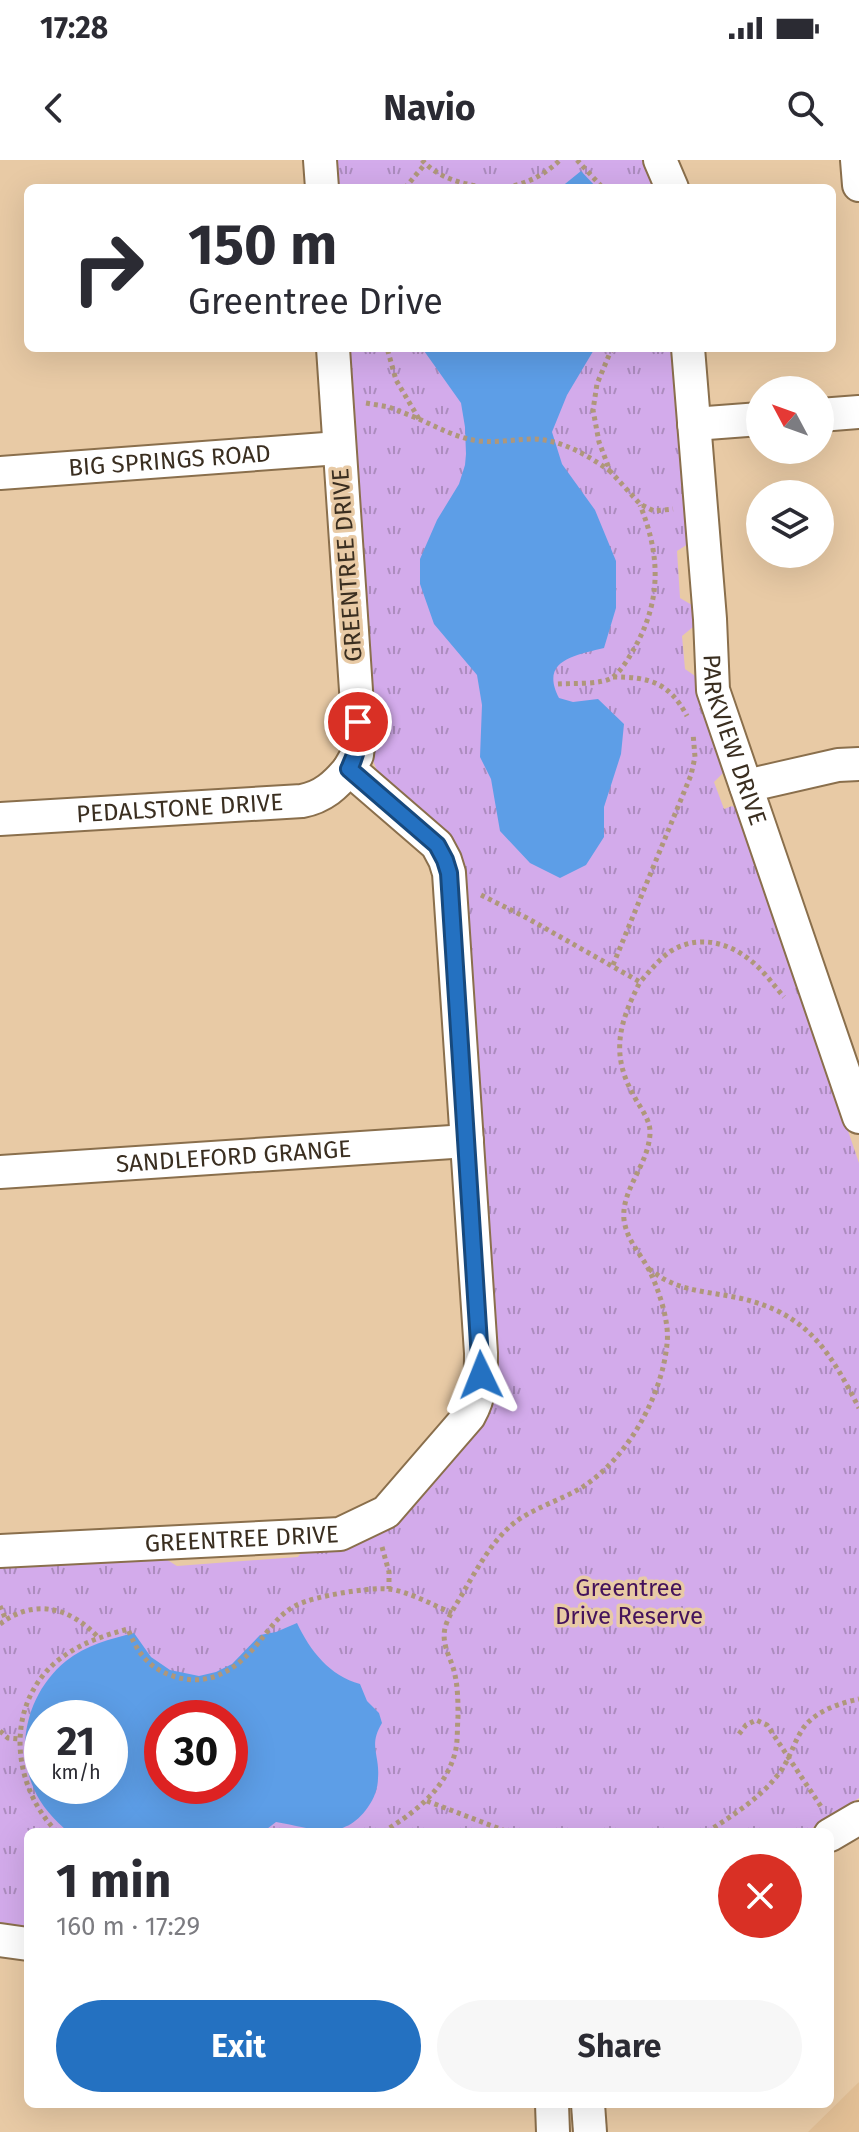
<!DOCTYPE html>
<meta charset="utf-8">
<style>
:root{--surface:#fff;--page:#f7f7f7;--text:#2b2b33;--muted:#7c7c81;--accent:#2471c1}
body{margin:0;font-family:"Fira Sans",sans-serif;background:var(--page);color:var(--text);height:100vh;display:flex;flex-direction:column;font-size:30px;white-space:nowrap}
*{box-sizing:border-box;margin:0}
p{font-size:26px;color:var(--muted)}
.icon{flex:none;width:44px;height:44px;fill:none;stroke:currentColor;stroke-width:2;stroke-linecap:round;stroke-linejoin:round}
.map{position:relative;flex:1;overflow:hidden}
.sheet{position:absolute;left:24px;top:1668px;width:810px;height:280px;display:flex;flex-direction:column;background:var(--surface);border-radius:12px;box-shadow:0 8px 32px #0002}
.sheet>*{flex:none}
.top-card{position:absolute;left:24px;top:24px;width:812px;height:168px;border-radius:12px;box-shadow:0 8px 32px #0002;background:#fff;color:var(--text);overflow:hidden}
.needle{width:52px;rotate:311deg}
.controls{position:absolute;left:746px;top:216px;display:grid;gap:16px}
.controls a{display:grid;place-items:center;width:88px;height:88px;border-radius:50%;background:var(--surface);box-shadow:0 8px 32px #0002;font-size:40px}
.speed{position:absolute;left:24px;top:1540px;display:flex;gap:16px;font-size:40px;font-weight:700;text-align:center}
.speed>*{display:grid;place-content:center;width:104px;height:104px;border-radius:50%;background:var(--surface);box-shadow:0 8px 32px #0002;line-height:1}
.speed small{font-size:20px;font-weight:400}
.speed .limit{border:12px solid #d22;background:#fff;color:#111}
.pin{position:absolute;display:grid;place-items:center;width:68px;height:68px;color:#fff;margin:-34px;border:4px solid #fff;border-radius:50%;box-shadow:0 2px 8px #0007}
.me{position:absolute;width:88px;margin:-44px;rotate:358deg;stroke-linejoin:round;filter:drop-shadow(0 0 6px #0008)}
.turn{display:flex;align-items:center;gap:28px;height:168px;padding:0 32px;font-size:36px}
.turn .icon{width:104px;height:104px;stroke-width:2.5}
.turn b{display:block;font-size:56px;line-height:68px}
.round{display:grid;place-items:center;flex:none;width:84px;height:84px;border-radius:42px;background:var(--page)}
.overview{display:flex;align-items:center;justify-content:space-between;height:136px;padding:0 32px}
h1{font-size:48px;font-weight:700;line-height:60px}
.primary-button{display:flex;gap:16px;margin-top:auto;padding:16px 32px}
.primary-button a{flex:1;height:92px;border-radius:48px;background:var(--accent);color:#fff;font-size:32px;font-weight:700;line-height:92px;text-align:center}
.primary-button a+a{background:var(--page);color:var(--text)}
.status{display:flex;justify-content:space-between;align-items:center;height:56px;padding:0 40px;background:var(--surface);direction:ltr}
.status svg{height:22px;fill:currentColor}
header{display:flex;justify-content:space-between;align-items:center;height:104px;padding:0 32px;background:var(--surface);font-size:36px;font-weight:700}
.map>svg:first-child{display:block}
.built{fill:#e2bf95}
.grass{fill:url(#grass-tufts);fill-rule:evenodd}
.water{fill:#5d9ee7;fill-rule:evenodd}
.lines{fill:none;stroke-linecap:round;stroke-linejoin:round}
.minor-casing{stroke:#8a6f4c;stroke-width:36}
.path{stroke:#af977a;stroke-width:5;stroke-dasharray:4 4;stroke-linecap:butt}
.minor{stroke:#fff;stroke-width:32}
.route-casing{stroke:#17497d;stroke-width:20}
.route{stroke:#2471c1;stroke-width:14}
.labels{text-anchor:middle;stroke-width:7;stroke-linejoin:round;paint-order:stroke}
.street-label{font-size:24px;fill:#3a2e20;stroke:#e8caa5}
.park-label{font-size:24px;fill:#44125b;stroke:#e8caa5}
</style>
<div class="status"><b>17:28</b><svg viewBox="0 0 49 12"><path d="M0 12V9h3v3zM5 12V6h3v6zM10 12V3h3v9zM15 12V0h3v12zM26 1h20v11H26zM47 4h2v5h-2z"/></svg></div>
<header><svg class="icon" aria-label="back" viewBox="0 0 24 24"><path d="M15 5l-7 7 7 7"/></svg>Navio<svg class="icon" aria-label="search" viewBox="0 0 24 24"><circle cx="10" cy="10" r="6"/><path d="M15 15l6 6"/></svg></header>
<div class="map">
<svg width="859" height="1972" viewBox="0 0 859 1972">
<defs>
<pattern id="grass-tufts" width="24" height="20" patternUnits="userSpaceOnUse" patternTransform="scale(2)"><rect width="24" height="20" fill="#d3abeb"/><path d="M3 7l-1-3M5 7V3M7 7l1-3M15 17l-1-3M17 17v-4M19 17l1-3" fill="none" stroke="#ac8cbe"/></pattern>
</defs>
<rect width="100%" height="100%" fill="#e8caa5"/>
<path class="built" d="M859 1922V1972H808Z"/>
<path class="grass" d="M333 0H644L654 28H335Z
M345 188H675L688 384 677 391 680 438 692 445 693 467 682 476 685 509 698 518 724 608 723 613 714 622 724 649 732 646 738 650 859 1003V1638L806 1672H28V1766L6 1765 0 1763V1406L161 1396 177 1406 298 1397 305 1387 340 1385 480 1261 460 707 378 613 372 598ZM42 1558H110V1626H42ZM162 1558H230V1626H162Z"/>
<path class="water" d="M581 11 597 28H560Z
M422 188H595L567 235 552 272 562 304 595 350 616 401V448L604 488C576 495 539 500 559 538L573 542 598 539 624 564 621 594 604 647V677L586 705 560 718 530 703 500 671 491 619 480 597 482 545 477 515 434 464 420 424V399L437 360 459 324 465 305 466 294 465 267 461 243Z
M297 1463C310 1491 330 1516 360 1524L367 1541 379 1553 382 1563C368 1586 380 1594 378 1618 378 1628 374 1639 368 1647 343 1683 313 1668 276 1662L263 1672H68C54 1659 41 1646 34 1629 14 1585 29 1531 66 1501 86 1485 110 1479 134 1473L151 1497 170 1510 199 1516 216 1512 232 1504 260 1475 276 1472ZM42 1558H110V1626H42ZM162 1558H230V1626H162Z"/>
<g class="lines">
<defs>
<g id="minor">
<path d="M320 0 322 28"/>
<path d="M660 0 672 28"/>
<path d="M857 0 859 25"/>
<path id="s1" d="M688 188 710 459 713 530 859 957"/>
<path d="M820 255 859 252"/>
<path d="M694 264 760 259"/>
<path id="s2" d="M0 313 339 288"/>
<path d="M746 626 838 605 859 604"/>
<path id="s3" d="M0 659 302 641C323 637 336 625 349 609"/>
<path id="s4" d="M0 1012 467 981"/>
<path id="s5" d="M0 1391 340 1374 386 1352 469 1256C481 1235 481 1217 481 1193L449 713 445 700 437 685 349 609 357 595 359 575 333 188"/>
<path d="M830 1675 859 1658"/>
<path d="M0 1780 28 1784"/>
<path d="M552 1944 553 1972"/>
<path d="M588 1944 590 1972"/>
</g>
</defs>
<use href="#minor" class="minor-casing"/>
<path class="path" d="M422 0C439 19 465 25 491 28
M577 0 603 28
M405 28 425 4
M498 28C523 26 542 17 560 0
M612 188 597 224 593 250 599 282 610 311 640 344 654 351 673 349
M366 243 389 247 419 259 396 220 387 188
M419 259C439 268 457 278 479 281 499 283 516 279 535 279 564 281 587 295 610 311
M613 517C649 517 669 522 687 556
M558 524C572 523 602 525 613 517 622 510 630 496 635 487 662 439 660 394 640 345
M481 735 527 758 640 822C650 811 659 799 671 791 702 772 737 785 760 809 769 818 776 828 784 837
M613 805 691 615 695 597 693 573
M649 1109C655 1113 662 1119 670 1122 696 1134 727 1133 754 1142 812 1159 833 1198 859 1248
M382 1387 389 1412V1429
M0 1446 6 1460
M0 1464C35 1438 69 1447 98 1477
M0 1571 8 1578 19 1579
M739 1574 746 1565 756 1560 767 1565 822 1648
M427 1641 508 1672
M57 1672C12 1626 4 1547 56 1502 78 1484 102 1476 128 1469 137 1492 148 1508 173 1516 206 1527 232 1513 254 1488 268 1472 278 1454 297 1445 315 1436 369 1427 388 1429 408 1431 433 1445 452 1453
M383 1672C414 1653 445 1630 455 1593 458 1582 457 1569 458 1557 458 1543 458 1529 455 1515 452 1499 441 1486 445 1468 448 1456 458 1442 464 1431 478 1407 493 1380 514 1363 535 1347 562 1340 584 1326 628 1297 662 1236 667 1184 670 1162 658 1127 648 1108 639 1092 627 1080 624 1060 621 1029 648 1006 650 974 651 960 640 948 634 936 610 894 619 863 640 822
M707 1672C733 1655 761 1638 780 1612 790 1599 794 1581 804 1567 816 1551 840 1543 859 1539"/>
<use href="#minor" class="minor"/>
</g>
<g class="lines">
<defs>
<path id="route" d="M358 562C359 580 357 593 349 609L437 685 445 700 449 713 481 1215"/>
</defs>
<use href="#route" class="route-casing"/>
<use href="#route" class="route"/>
</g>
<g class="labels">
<g class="street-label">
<text dy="8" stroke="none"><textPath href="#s2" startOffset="170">BIG SPRINGS ROAD</textPath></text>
<text transform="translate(347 405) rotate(-94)" y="8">GREENTREE DRIVE</text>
<text dy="8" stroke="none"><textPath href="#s1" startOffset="396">PARKVIEW DRIVE</textPath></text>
<text dy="8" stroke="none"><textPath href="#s3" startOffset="180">PEDALSTONE DRIVE</textPath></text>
<text dy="8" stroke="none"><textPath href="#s4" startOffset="234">SANDLEFORD GRANGE</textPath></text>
<text dy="8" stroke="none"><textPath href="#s5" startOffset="242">GREENTREE DRIVE</textPath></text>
</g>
<g class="park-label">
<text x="629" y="1436">Greentree<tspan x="629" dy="28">Drive Reserve</tspan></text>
</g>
</g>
</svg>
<div class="controls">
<a><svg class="needle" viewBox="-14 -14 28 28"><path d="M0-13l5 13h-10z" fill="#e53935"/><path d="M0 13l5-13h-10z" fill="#7c7c81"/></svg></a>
<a><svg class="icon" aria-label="layers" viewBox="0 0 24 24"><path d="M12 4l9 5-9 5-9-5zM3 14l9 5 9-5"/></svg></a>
</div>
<div class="speed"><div>21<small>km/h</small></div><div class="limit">30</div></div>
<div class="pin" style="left:358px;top:562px;background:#d93025"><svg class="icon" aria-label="arrive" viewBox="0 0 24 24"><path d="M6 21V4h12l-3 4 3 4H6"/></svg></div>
<svg class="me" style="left:481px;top:1215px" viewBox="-20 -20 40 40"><path d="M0-17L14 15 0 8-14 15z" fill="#2471c1" stroke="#fff" stroke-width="4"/></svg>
<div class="top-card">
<div class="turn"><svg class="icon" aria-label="right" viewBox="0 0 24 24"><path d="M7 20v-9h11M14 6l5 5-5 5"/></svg><div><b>150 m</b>Greentree Drive</div></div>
</div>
<section class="sheet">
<div class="overview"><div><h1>1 min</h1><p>160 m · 17:29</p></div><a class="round" style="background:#d93025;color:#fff"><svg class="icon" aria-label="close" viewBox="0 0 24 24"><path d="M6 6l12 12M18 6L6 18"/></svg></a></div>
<div class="primary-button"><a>Exit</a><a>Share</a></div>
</section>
</div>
